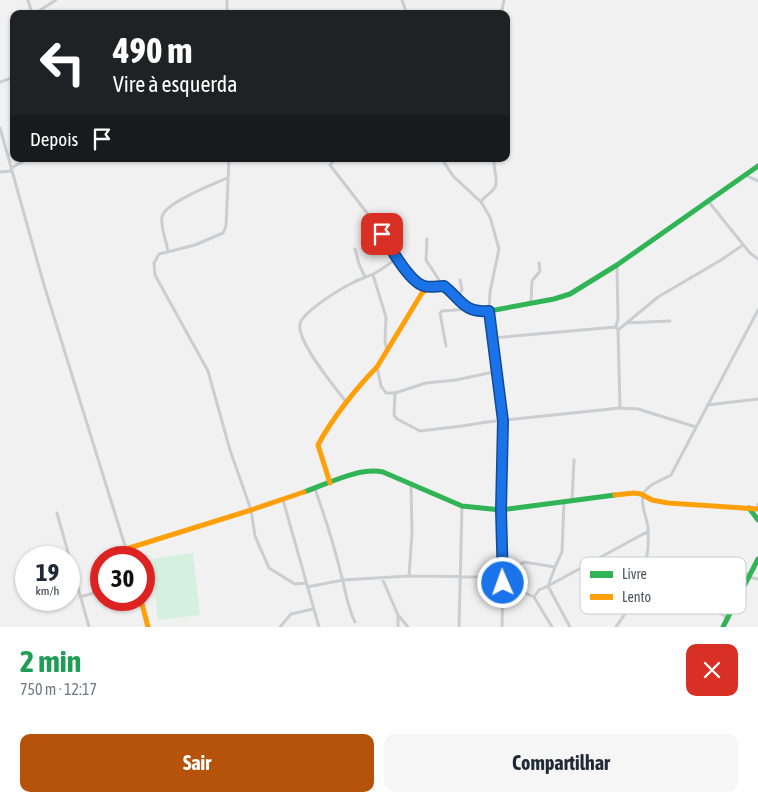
<!DOCTYPE html>
<html lang="pt">
<meta charset="utf-8">
<style>
:root{--surface:#fff;--page:#f6f6f7;--text:#1f2937;--muted:#747a83;--accent:#b45309}
body{margin:0;font-family:"Asap Condensed",sans-serif;background:var(--page);color:var(--text);height:100vh;display:flex;flex-direction:column;font-size:19px;white-space:nowrap}
*{box-sizing:border-box;margin:0}
p{font-size:16px;color:var(--muted)}
.icon{flex:none;width:28px;height:28px;fill:none;stroke:currentColor;stroke-width:2;stroke-linecap:round;stroke-linejoin:round}
.map{position:relative;height:627px;overflow:hidden}
.details{display:flex;flex-direction:column;background:var(--surface);flex:1}
.details>*{flex:none}
.banner{position:absolute;left:10px;top:10px;width:500px;height:152px;border-radius:10px;box-shadow:0 1px 4px #0004;background:#202124;color:#fff;overflow:hidden}
.speed{position:absolute;left:15px;top:546px;display:flex;gap:10px;font-size:25px;font-weight:700;text-align:center}
.speed>*{display:grid;place-content:center;width:65px;height:65px;border-radius:50%;background:var(--surface);box-shadow:0 1px 4px #0004;line-height:1}
.speed small{font-size:12px;font-weight:400}
.speed .limit{border:8px solid #d22;background:#fff;color:#111}
.pin{position:absolute;display:grid;place-items:center;width:42px;height:42px;color:#fff;margin:-21px;border-radius:10px;box-shadow:0 2px 8px #0006}
.me{position:absolute;width:55px;margin:-28px;rotate:358deg;stroke-linejoin:round;filter:drop-shadow(0 0 4px #0008)}
.turn{display:flex;align-items:center;gap:18px;height:105px;padding:0 20px;font-size:22px}
.turn .icon{width:65px;height:65px;stroke-width:2.5}
.turn b{display:block;font-size:35px;line-height:42px}
.then{display:flex;align-items:center;height:48px;padding:0 20px;background:#0003;gap:10px;font-size:19px}
.round{display:grid;place-items:center;flex:none;width:52px;height:52px;border-radius:10px;background:var(--page)}
.headline{display:flex;align-items:center;justify-content:space-between;height:85px;padding:0 20px}
h1{font-size:30px;font-weight:700;line-height:38px;color:#1e9e55}
.action{display:flex;gap:10px;margin-top:auto;padding:10px 20px}
.action a{flex:1;height:58px;border-radius:10px;background:var(--accent);color:#fff;font-size:20px;font-weight:700;line-height:58px;text-align:center}
.action a+a{background:var(--page);color:var(--text)}
.map>svg:first-child{display:block}
.green{fill:#d6f0df}
.lines{fill:none;stroke-linecap:round;stroke-linejoin:round}
.street{stroke:#cbcdcf;stroke-width:3}
.fast{stroke:#30b455;stroke-width:5}
.slow{stroke:#ff9f0a;stroke-width:5}
.route-casing{stroke:#114b97;stroke-width:12}
.route{stroke:#1a73e8;stroke-width:9}
.key{fill:#fff;stroke:#c8cccf;stroke-width:1}
.key-label{font-size:14px;fill:#48545e}
</style>
<div class="map">
<svg width="758" height="627" viewBox="0 0 758 627">
<rect width="100%" height="100%" fill="#f2f1f1"/>
<path class="green" d="M193 553 200 615 158 620 151 559Z"/>
<g class="lines">
<path class="street" d="M28 0 32 14
M402 0 407 14
M34 14 56 0
M227 14V0
M501 14 504 0
M0 82 14 77
M506 110 508 124 506 129
M0 128 44 285 126 549
M229 159 226 226 223 233 195 245 159 254 154 263 155 275 208 371 230 450 251 510 255 536 269 568 295 584 306 583
M337 159 334 160 330 165 374 222 397 258 416 283 429 287
M442 159 453 176 481 202 490 217 499 249 490 292 489 311 503 421 501 510 503 583 502 627
M11 168 28 159
M0 172 12 171
M745 175 758 181
M708 201 750 253 758 259
M481 202C485 195 495 192 496 184 497 175 493 167 494 159
M427 239 426 260 443 286
M355 249 359 264 365 277
M168 252C167 242 160 227 162 217 164 203 214 184 227 178
M373 275 386 317 385 341 387 351
M457 299 462 290 460 280
M531 303 532 281 540 271 539 263
M626 323 670 321
M616 327 618 318 617 265
M618 330 658 297 721 260 743 245
M492 338 616 327 618 330 620 408
M446 346 440 313 442 311 468 309
M377 367 381 386 386 393H395L426 383 456 380 498 371
M395 393 394 415 397 419 420 431 462 426 487 422 620 408 638 409 696 427
M347 403C336 389 296 341 300 324 302 312 342 288 354 282 360 279 368 277 375 273 383 269 390 263 397 258
M707 405 758 399
M315 489C325 517 334 545 341 574 346 591 347 607 355 622
M283 500 319 627
M572 500 574 460
M757 509 758 504
M57 513 89 627
M595 559 608 583 612 604 626 613
M555 567 562 552 564 502
M409 576 412 533 411 484
M749 577 758 579
M382 578 398 615 408 627
M503 583 534 597 552 627
M307 587 343 580 409 576 510 577 516 567 524 562 555 567 548 586 539 590 534 597
M637 590 676 599
M80 597 101 591
M502 602 520 591
M398 615V627
M728 618 701 602 700 597 721 564 727 563 749 575
M280 627 291 614 313 609
M459 627 462 506
M570 627 548 586 643 534 648 532
M616 627C636 600 651 564 648 529 648 519 640 506 643 495 646 485 662 480 671 475L758 310"/>
<path class="fast" d="M440 286H443L469 309 484 312 554 299 570 294 617 265 758 166
M304 492C327 484 359 467 383 472L462 506 501 510 615 495
M749 508 758 520
M723 627 758 559"/>
<path class="slow" d="M330 483 318 445C331 420 357 387 377 367L422 293 430 287 440 286
M615 495 634 493 641 494 652 500 668 503 758 509
M128 558 126 549 251 510 304 492
M141 600 148 627"/>
</g>
<g class="lines">
<defs>
<path id="route" d="M382 234C390 247 409 282 424 286 430 288 437 286 444 286 461 299 463 313 489 311L503 421 501 510 503 583"/>
</defs>
<use href="#route" class="route-casing"/>
<use href="#route" class="route"/>
</g>
<rect x="580" y="557" width="166" height="57" rx="8" class="key"/>
<rect x="590" y="571" width="23" height="7" fill="#30b455"/>
<rect x="590" y="594" width="23" height="6" fill="#ff9f0a"/>
<g class="key-label">
<text x="622" y="579">Livre</text>
<text x="622" y="602">Lento</text>
</g>
</svg>
<div class="speed"><div>19<small>km/h</small></div><div class="limit">30</div></div>
<div class="pin" style="left:382px;top:234px;background:#d93025"><svg class="icon" aria-label="arrive" viewBox="0 0 24 24"><path d="M6 21V4h12l-3 4 3 4H6"/></svg></div>
<svg class="me" style="left:503px;top:583px" viewBox="-20 -20 40 40"><circle r="17" fill="#1a73e8" stroke="#fff" stroke-width="3"/><path d="M0-11L8 9 0 5-8 9z" fill="#fff"/></svg>
<div class="banner">
<div class="turn"><svg class="icon" aria-label="left" viewBox="0 0 24 24"><path d="M17 20v-9H6M10 6l-5 5 5 5"/></svg><div><b>490 m</b>Vire à esquerda</div></div>
<div class="then">Depois<svg class="icon" aria-label="arrive" viewBox="0 0 24 24"><path d="M6 21V4h12l-3 4 3 4H6"/></svg></div>
</div>
</div>
<section class="details">
<div class="headline"><div><h1>2 min</h1><p>750 m · 12:17</p></div><a class="round" style="background:#d93025;color:#fff"><svg class="icon" aria-label="close" viewBox="0 0 24 24"><path d="M6 6l12 12M18 6L6 18"/></svg></a></div>
<div class="action"><a>Sair</a><a>Compartilhar</a></div>
</section>
